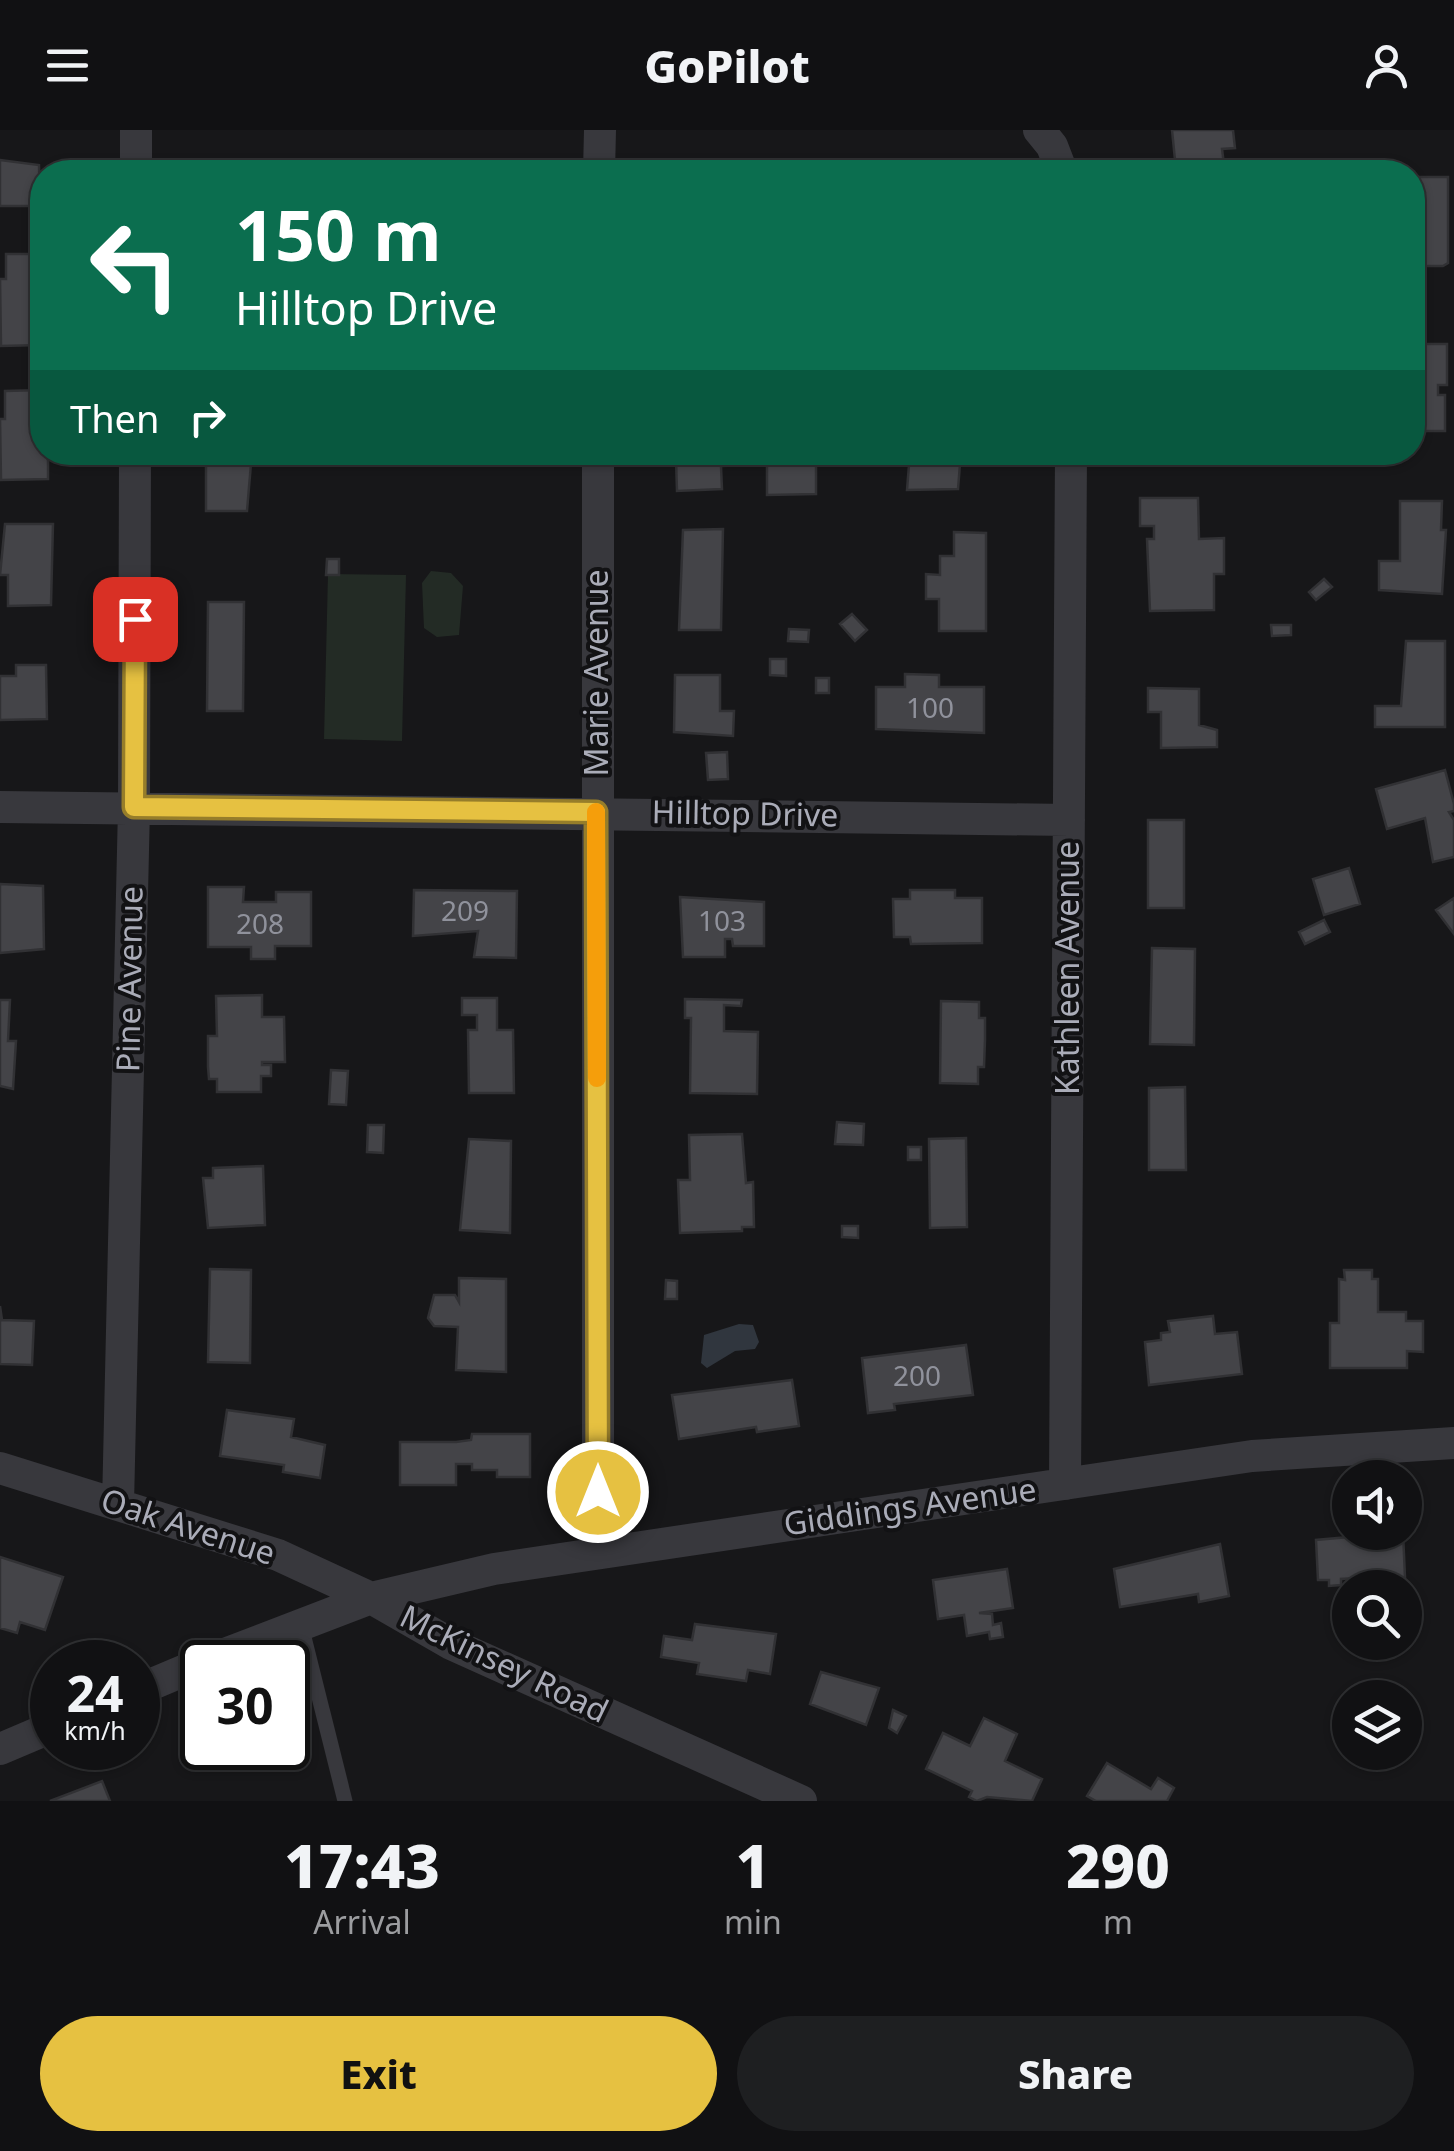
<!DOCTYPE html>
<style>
:root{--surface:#111113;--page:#1e1f21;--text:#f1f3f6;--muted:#9c9da0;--line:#303133;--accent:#e6c141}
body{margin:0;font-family:"Noto Sans",sans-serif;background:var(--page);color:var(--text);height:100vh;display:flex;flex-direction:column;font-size:38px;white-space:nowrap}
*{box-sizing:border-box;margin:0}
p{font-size:32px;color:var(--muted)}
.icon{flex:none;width:55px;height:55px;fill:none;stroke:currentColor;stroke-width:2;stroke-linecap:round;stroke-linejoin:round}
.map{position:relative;height:1671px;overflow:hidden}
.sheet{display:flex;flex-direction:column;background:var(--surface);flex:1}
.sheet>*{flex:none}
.banner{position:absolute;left:30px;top:30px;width:1395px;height:305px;border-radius:40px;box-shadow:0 2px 8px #0004,0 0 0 2px var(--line);background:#0b6e4f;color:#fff;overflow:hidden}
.buttons{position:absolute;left:1332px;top:1330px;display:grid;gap:20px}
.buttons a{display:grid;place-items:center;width:90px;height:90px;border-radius:50%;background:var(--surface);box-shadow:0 2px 8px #0004,0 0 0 2px var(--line);font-size:50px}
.speed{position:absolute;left:30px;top:1510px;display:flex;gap:20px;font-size:50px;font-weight:700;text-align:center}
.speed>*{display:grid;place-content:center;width:130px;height:130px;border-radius:50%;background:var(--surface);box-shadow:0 2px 8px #0004,0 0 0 2px var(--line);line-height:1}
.speed small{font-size:25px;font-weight:400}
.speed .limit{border:5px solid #111;border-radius:15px;background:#fff;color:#111}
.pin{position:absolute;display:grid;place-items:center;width:85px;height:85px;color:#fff;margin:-42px;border-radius:20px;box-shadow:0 5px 15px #0006}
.me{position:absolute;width:110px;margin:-55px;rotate:0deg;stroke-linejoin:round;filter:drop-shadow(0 0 8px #0008)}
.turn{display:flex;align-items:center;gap:35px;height:210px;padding:0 40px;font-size:45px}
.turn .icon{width:130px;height:130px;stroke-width:2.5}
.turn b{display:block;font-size:70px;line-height:85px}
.then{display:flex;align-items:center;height:95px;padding:0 40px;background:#0003;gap:20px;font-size:38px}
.eta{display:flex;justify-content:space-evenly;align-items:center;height:170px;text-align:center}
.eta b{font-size:60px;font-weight:800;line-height:70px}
.button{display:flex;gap:20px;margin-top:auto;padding:20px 40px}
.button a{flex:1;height:115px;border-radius:60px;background:var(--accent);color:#111;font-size:40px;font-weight:800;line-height:115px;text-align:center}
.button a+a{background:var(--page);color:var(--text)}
header{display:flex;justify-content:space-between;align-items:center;height:130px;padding:0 40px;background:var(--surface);font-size:45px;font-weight:800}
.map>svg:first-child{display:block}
.green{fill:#232b25}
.water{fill:#30363e}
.building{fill:#444448;stroke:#313134;stroke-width:2.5}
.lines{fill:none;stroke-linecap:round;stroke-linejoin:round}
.service{stroke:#38383d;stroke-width:15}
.minor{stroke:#38383d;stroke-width:32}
.route-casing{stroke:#967d2a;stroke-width:25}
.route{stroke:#e6c141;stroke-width:18}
.slow{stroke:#f59e0b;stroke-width:18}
.labels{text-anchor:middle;stroke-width:8;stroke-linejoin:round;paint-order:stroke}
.number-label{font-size:28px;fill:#90929c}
.street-label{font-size:32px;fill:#aaacb8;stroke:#121214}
</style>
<header><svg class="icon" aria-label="menu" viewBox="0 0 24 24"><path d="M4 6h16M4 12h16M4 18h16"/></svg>GoPilot<svg class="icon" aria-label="person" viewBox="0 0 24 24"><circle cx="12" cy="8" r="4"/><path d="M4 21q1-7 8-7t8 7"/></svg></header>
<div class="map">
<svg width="1454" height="1671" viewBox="0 0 1454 1671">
<rect width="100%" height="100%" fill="#171719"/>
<path class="green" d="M431 441 451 443 463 456 459 505 437 507 424 498 422 453Z
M328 444 406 445 402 611 324 609Z"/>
<path class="water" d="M739 1194 753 1195 759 1212 755 1219 735 1221 707 1238 701 1233 704 1205Z"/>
<path class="building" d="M1172 0H1233L1235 18 1222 19 1225 42H1164L1176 40Z
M0 30 39 35 40 76H0Z
M477 30H535V42H452V39H478Z
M962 30H989V42H889V35H962Z
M376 31V40L402 42H318V32Z
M737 32H779V42H737Z
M1412 47H1448V133L1443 136H1412Z
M6 124H42V215L1 216 0 149H6Z
M1412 214H1447V255H1438V265H1445V301H1412Z
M42 260V322H52L48 323V349L1 350 0 289H5V261Z
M206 322H252L247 381H206Z
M670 322H748V335L721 336 722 359 677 361 676 330H670Z
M767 322H816V364L767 365Z
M910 322H961L958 359 907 360Z
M1140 368H1198L1199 409 1224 408V444H1214V480L1150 481 1147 409H1154V396H1140Z
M1400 371H1442L1441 400H1446L1442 464 1379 460V431H1400Z
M5 394H53L51 475 8 476V445H0Z
M723 399 721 500H679L683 400Z
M954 402 986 403V501H939V469H926V444L940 445V426H954Z
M327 429H339V445H326Z
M1324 449 1332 457 1316 470 1309 462Z
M208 472H244L243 581H207Z
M852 484 867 500 855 511 840 494Z
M1271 495H1291V505L1272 506Z
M789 499 809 500 808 512 788 511Z
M1406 511H1445V597H1375V576H1401Z
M770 529H786V546L770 545Z
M16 535H46L47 589 0 590V546H16Z
M905 544 939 545V557H984V603L876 599V557H905Z
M675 545H720V581H734L733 606 674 602Z
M816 548H829V563H816Z
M1148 558 1199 559V595L1217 600V617L1161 618V582H1148Z
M727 622 728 649 708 650 706 623Z
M1445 640 1454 674V681L1449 682 1454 690V727L1433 732 1425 688 1387 699 1376 659Z
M1148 690H1184V778H1148Z
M1349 738 1360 774 1324 785 1313 749Z
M0 754 43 756 44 819 0 823Z
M208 757H244L243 772H276V762H311V816H275V829H251V817H208Z
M414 760 517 761 516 828 474 827 478 801 413 806Z
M910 760H955V768H982V813L911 814 910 807H894L893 769H910Z
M680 767 764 772V816H733L732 809H725V827H683Z
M1454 768V804L1436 780Z
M1324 790 1330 802 1305 814 1299 802Z
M1152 818 1195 819 1194 915 1150 914Z
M262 865V887H284L285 932H262V935H271V946H261V962H217V949H209L208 937V906H217L216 866Z
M462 868H497V900H513L514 963H469L468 900H477V885H462Z
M685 869 742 870 741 876 724 875V901L758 902 757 964 690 963 691 888H685Z
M0 870H10L8 911H16L13 959 0 956Z
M941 871 979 872V888H985V910L984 937H978V954L940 953Z
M331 940 348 941 346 975 329 974Z
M1185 957 1186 1040H1149V958Z
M837 992 864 994 863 1015 835 1014Z
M368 995H384L383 1023 367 1022Z
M742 1004 746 1053 753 1052 754 1097H742V1101L680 1103 678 1050H690L689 1005Z
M966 1008 967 1097 930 1098 929 1009Z
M469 1009 511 1011 510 1103 460 1100Z
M908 1017H921V1030H908Z
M263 1036 265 1095 208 1098 203 1048H213V1038Z
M842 1096H858V1108L842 1107Z
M210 1139 251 1140 250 1233 208 1232Z
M1344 1140H1372V1149H1378V1182H1406V1191H1423V1222L1407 1221V1238H1330V1193H1339V1149L1345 1150Z
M459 1148 506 1149V1242L456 1240 458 1197 434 1196 428 1188 434 1165H455L459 1172Z
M666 1150 677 1151V1169H665Z
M0 1176 2 1190 34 1191 32 1235 0 1234Z
M1213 1186 1215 1204 1237 1202 1242 1244 1149 1255 1145 1212 1161 1210V1203L1170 1202 1168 1191Z
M966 1215 973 1265 894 1274 895 1280 868 1283 862 1228Z
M792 1250 799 1296 757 1302 756 1297 679 1309 672 1265Z
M227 1280 294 1289 291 1307 325 1315 320 1348 283 1342 284 1335 220 1326Z
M472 1304H530V1347H497V1340H472V1334H456V1355H400V1312H456L471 1310Z
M1403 1402 1406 1470 1405 1458H1372V1447L1341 1449V1455L1329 1456V1450H1318L1316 1410Z
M1220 1414 1229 1466 1199 1472 1198 1464 1120 1477 1114 1439Z
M0 1427 63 1447 45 1500 20 1492 17 1503 0 1498Z
M1007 1439 1013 1478 979 1483 992 1484 993 1495 1001 1493 1003 1507 990 1509 989 1502 967 1506 964 1485 938 1489 933 1450Z
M695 1494 776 1504 770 1544 748 1540 746 1551 697 1544 699 1533 661 1527 664 1506 692 1510Z
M821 1542 879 1558 866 1595 810 1574Z
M893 1580 906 1586 897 1603 889 1598Z
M984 1588 1017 1604 1005 1631 1042 1649 1032 1671 987 1667 977 1671 969 1667 972 1661 926 1639 943 1603 970 1616Z
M1107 1633 1151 1659 1158 1648 1174 1658 1167 1671H1096L1087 1666Z
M102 1651 110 1671H50Z"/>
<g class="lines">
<path class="service" d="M301 1495 345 1671"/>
<path class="minor" d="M1039 0 1052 16 1062 42
M136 42V0
M599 42 600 0
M598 322V1423
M0 677 1069 690
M0 1338 278 1425 371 1468 451 1514 801 1671
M1065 1354 1071 322
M118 1375 134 677 135 322
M204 1532 371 1468 494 1439 1252 1326 1454 1313
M138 1560 202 1533
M0 1619 52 1597"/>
</g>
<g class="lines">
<defs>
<path id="route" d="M135 489 134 677 596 682 598 1362"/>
</defs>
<use href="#route" class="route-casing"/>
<use href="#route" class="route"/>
<path class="slow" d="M596 682 597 948"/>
</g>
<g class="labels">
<g class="number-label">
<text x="930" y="588">100</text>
<text x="465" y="791">209</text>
<text x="722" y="801">103</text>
<text x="260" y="804">208</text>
<text x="917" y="1256">200</text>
</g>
<g class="street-label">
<text transform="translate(597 543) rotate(-90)" y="11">Marie Avenue</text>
<text transform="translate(745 684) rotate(1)" y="11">Hilltop Drive</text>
<text transform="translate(1068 838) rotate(-90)" y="11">Kathleen Avenue</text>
<text transform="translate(130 849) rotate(-89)" y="11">Pine Avenue</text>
<text transform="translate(910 1377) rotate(-8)" y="11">Giddings Avenue</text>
<text transform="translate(188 1397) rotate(18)" y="11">Oak Avenue</text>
<text transform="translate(504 1534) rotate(26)" y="11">McKinsey Road</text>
</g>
</g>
</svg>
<div class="buttons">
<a><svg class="icon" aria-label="sound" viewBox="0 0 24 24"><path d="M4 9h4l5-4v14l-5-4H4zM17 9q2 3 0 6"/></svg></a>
<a><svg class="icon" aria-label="search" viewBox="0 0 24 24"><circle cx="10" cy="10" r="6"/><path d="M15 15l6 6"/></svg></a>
<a><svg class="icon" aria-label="layers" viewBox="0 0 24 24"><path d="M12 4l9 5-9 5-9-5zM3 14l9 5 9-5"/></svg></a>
</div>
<div class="speed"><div>24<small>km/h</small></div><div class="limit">30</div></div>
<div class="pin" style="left:135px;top:489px;background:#d93025"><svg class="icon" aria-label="arrive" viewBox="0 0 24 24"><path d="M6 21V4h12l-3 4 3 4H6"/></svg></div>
<svg class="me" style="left:598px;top:1362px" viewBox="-20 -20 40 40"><circle r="17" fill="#e6c141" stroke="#fff" stroke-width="3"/><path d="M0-11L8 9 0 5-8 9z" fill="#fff"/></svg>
<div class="banner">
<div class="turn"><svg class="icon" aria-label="left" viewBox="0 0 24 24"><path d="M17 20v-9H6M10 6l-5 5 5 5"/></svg><div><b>150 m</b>Hilltop Drive</div></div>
<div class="then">Then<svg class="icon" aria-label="right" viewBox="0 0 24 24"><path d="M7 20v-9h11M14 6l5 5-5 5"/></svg></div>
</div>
</div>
<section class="sheet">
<div class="eta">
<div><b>17:43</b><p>Arrival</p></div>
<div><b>1</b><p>min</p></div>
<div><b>290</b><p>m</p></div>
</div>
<div class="button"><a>Exit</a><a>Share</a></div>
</section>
